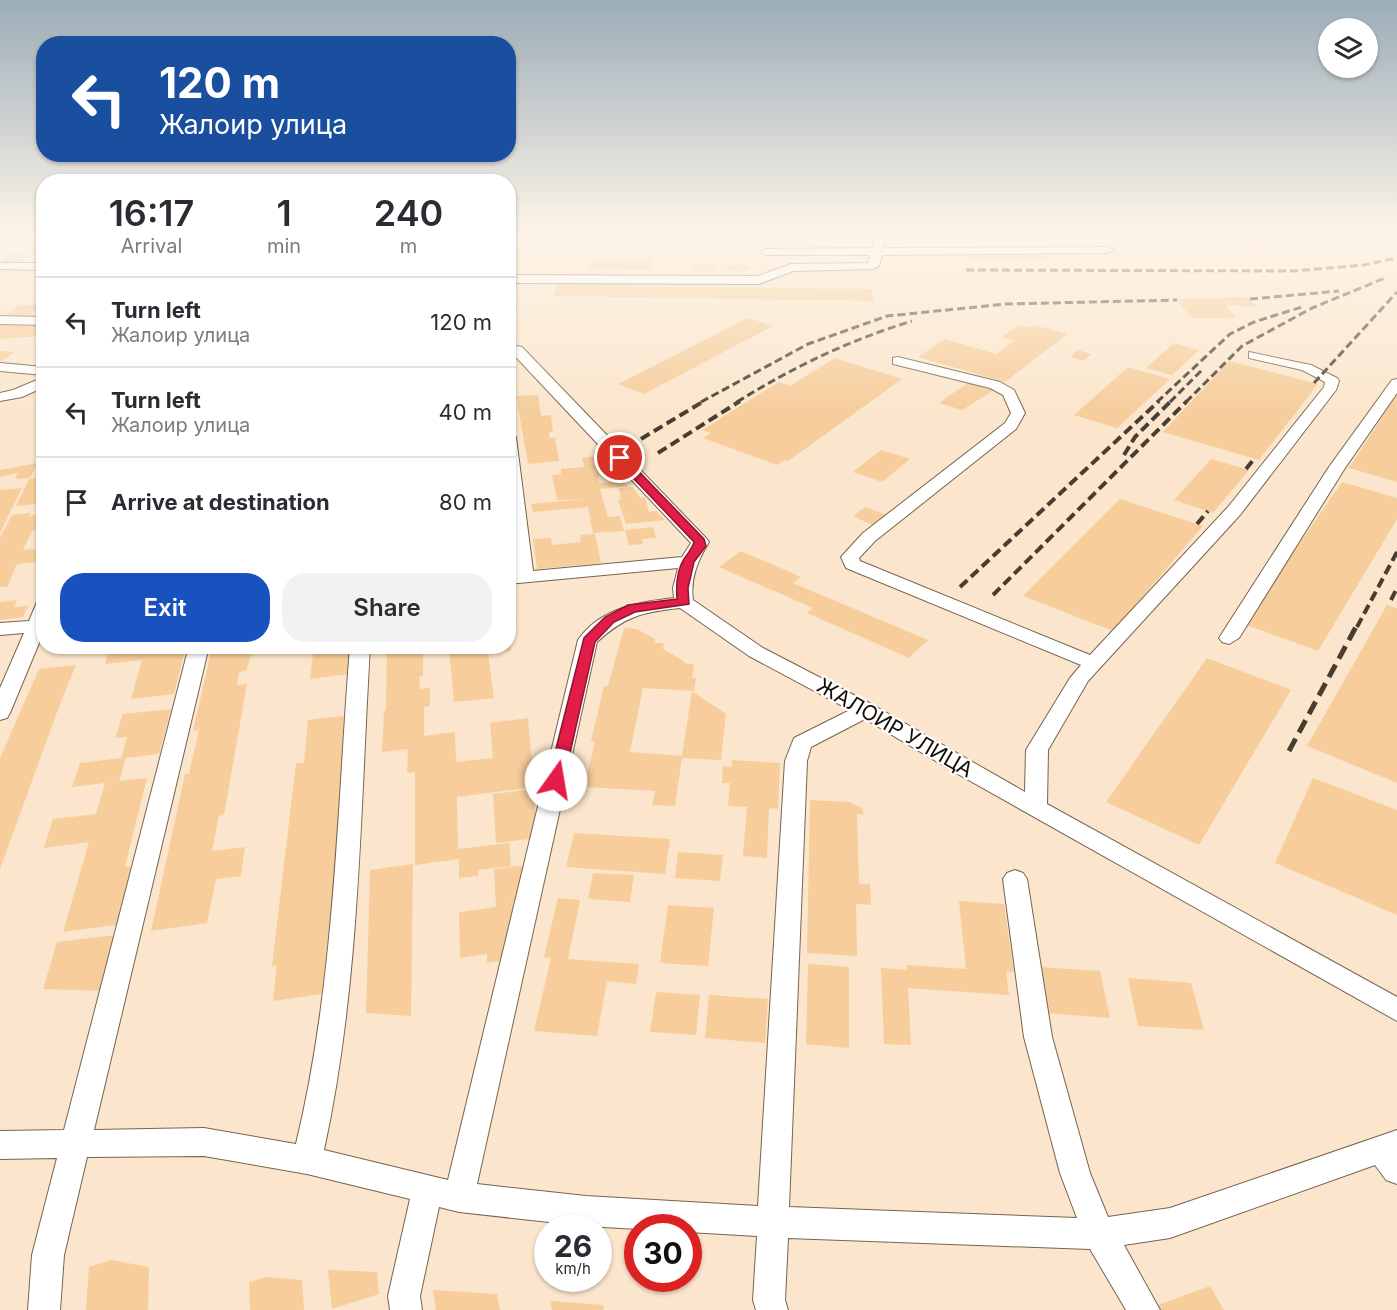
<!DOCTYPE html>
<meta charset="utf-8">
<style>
:root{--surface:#fff;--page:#f2f2f3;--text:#2b2b33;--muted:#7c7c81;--line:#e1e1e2;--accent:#1952be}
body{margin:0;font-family:Inter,sans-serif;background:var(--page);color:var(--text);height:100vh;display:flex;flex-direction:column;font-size:22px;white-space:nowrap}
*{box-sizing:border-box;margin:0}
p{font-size:20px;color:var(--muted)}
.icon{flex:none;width:33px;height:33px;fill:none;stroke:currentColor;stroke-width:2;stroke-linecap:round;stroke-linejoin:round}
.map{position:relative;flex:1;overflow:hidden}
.side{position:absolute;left:36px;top:174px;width:480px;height:480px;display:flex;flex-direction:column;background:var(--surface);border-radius:24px;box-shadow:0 2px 4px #0004}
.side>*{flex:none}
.top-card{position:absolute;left:36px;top:36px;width:480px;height:126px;border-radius:24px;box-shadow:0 2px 4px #0004;background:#1a4fa0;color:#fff;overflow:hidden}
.fabs{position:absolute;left:1318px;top:18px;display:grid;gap:12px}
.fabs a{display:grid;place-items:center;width:60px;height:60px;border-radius:50%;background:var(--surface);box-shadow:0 2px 4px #0004;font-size:30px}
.speed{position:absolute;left:534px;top:1214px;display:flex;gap:12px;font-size:30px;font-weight:700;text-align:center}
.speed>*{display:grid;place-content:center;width:78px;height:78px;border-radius:50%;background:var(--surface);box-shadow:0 2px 4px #0004;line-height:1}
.speed small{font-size:15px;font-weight:400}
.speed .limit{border:9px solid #d22;background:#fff;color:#111}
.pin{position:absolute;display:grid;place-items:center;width:51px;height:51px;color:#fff;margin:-26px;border:3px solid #fff;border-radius:50%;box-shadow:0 2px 6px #0007}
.me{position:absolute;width:66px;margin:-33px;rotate:13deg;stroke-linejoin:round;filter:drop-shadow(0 0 4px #0008)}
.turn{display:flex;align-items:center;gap:21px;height:126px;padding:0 24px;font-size:27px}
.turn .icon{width:78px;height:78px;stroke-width:2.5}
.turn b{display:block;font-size:42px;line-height:51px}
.eta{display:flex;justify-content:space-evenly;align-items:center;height:102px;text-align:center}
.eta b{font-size:36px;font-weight:600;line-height:42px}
.primary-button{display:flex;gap:12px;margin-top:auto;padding:12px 24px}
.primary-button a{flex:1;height:69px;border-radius:24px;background:var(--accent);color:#fff;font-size:24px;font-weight:600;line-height:69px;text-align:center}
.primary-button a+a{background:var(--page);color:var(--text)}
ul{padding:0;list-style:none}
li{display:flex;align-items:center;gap:18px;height:90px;padding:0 24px;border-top:2px solid var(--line)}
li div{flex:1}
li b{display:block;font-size:22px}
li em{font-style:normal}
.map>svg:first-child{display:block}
.building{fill:#f6cd9b}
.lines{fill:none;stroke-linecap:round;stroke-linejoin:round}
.minor-casing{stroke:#77644e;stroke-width:2}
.minor{fill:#fff;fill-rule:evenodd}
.rail-far2{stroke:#473d30;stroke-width:3;stroke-dasharray:8 4;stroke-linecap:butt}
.rail-far1{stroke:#473d30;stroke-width:4;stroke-dasharray:10 5;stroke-linecap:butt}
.rail{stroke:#473d30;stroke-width:5;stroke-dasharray:14 7;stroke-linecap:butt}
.route{fill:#e11d48;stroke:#92132f;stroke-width:1.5}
.labels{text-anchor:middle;stroke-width:4.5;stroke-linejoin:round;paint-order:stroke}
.street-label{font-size:21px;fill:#160f06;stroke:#fff}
</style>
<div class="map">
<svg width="1397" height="1310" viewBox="0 0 1397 1310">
<rect width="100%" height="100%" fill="#fbe6cd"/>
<path class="building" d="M508 231H556L554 236H508Z
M566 231H578L575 237H562Z
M586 231H598L595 237H582Z
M699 231H801V233H698Z
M973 231H1015L999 236Z
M1052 231H1096L1093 235 1081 237Z
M666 232H681L679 240 664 239Z
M1246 234H1256L1270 248H1260Z
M547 240 554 244 544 247 535 245Z
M964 253H1044L1048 260 967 259Z
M10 254H31L20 263H0Z
M591 258H652L650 270 588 269Z
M732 263 744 264 750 268 737 272 725 269Z
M709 264 717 269 705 273 692 270 694 265Z
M557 285 872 289 874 301 553 296Z
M1223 297H1247L1257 307 1225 305 1236 318H1192L1176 299H1225Z
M19 305H41L30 315H7Z
M748 318 773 326 644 394 618 384Z
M0 325H44V331L38 336 0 339Z
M1019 325 1030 328 1034 325 1067 334 1005 382 918 357 945 339 996 354 1014 341 1002 337Z
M1174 343 1199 350 1172 375 1146 368Z
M1078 350 1091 354 1084 361 1070 357Z
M0 351 15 352 0 362Z
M835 358 902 379 788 461 784 460 777 465 703 438 711 433 702 430 779 382 790 386Z
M1229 361 1318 384 1259 460 1163 432Z
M1128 367 1170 379 1117 428 1074 415Z
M969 382 994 390 962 410 939 403Z
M1397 394V482L1349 468Z
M538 395 541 416 551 415 553 432H549L550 438H555L559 461 528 464 516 396Z
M881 450 910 459 882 482 853 472Z
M599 456 602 466 607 465 616 475 598 476 599 483 622 481 628 486 600 489 608 517 620 516 624 531 593 533 588 507 533 512 531 504 586 499 557 500 552 475 561 474V469L584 467 582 458Z
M1211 459 1249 470 1213 513 1174 500Z
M38 463 30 478 15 479 18 473 0 477V470Z
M44 478V503L16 506 29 479Z
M1342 482 1397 498V519L1318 651 1244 624Z
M633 487 640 498 645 497 649 512 656 511 665 520 626 524 618 500 621 499 619 488Z
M22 488 9 514 0 533V490Z
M1120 499 1203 526 1113 631 1023 596Z
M865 507 892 517 878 528 853 516Z
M31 513 29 516 43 514 41 520 44 519V528L32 531 23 550 44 548V561L17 564 7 587H0V538L12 515Z
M653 527 656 538 642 539 643 544 629 545 625 530Z
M595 534 601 563 537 569 533 539 551 538 552 545 581 542 580 535Z
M741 551 801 577 793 583 928 640 909 658 807 613 813 608 719 567Z
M508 597H515L517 621 508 622Z
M17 600 14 607 28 606 23 617 0 620V602Z
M1387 605 1397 608V783L1307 746Z
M624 628 637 629 655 639 654 643H664L663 649 684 661V663L694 664 692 678H696L694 691 643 688 630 752 682 756 692 691 726 714 721 760 682 758 675 806 652 805 655 791 584 787 595 742 591 741 604 686H608Z
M510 641 511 651 488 653 494 698 454 702 449 646H508Z
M110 646H186L174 694 131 699 142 660 105 664Z
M314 646H351L349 674 310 679Z
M387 646H426V653L423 654V676L419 677 420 689 430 688V706L424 707V736L455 732 456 762 493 758 490 723 528 718 534 787 457 797 458 849 509 843 511 866 478 870V876L459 878V859L415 865V772L407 773 408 749 382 752 384 711H386Z
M254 647 246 671 239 672 237 685 247 684 224 815 219 816 212 851 245 847 241 876 216 879 207 923 151 931 185 774H189L199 730 193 731 211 652Z
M1207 658 1291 690 1199 845 1106 802Z
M76 665 60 704 0 869V758L39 669Z
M171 709 159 754 126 758 119 781 147 778 125 867 131 866 116 925 63 932 89 842 44 848 53 819 96 814 105 783 72 787 80 763 121 758 127 737 115 738 123 714Z
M350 715 329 993 273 1001 277 965 272 966 296 763H304L308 720Z
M732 760 780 763 778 809 769 808 767 858 743 856 747 807 728 806 730 783H722L723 766 732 767Z
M1313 778 1397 810V915L1275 863Z
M533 789 538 838 496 843 493 794Z
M810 800 849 802 863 809V815L857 814 859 884H870L871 905 856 904 857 956 807 953Z
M574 833 670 839 665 874 566 867Z
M678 852 723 855 720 881 675 878Z
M413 864 411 1016 366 1013 370 870Z
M518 866 531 867 521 902 507 904 521 903 506 960 487 963V954L460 958 459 912 496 907 494 869Z
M593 873 634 875 630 902 588 899Z
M558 898 580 900 568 959 639 964 636 984 607 981 597 1036 534 1031 551 958 544 957Z
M959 901 1004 904 1014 972H1006L1009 995 908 988 911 1045 884 1044 881 968 907 970V965L966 969Z
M668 905 714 908 708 966 660 963Z
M115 935 101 991 43 989 57 942Z
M808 964 849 967V1048L806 1044Z
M1038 967 1100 971 1110 1018 1045 1013Z
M1128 978 1191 983 1204 1030 1138 1026Z
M656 992 700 995 696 1035 650 1032Z
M709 995 768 999 765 1043 705 1038Z
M111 1260 149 1267 148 1310H86L89 1267Z
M328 1270 377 1272 379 1294 332 1309Z
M266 1277 302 1280 304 1310H250L249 1282Z
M1210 1286 1224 1310H1161L1158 1305Z
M433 1290 497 1294 500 1310H436Z
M550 1301 603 1305 604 1310H552Z"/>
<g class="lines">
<defs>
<path id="minor" d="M877 231H887L883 248 1108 247 1114 250 1108 253 882 255 879 266 873 269 793 271 759 284 508 283V275L758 276 791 264 868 263 870 255H766L760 252 766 249 872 248Z
M0 263H44V270L0 269Z
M0 316 44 317V325L0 324Z
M517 346 522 347 706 538 709 542C698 560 690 578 693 600L763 648 873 705 1025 792 1026 750 1070 678 1081 665 846 568 841 557 863 533 1005 423 1011 413 1003 395 990 388 893 364V358L898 357 1000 382 1014 390 1025 413 1016 429 875 541 859 558 860 561 1090 655 1228 507 1324 387 1325 382 1302 370 1249 358V352L1311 365 1337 378 1339 381 1336 390 1240 515 1088 681 1048 750 1047 804 1397 997V1021L956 773 865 719 811 747 807 761 789 1207 1077 1218 1060 1173 1024 1037 1003 879 1007 873 1015 870 1023 873 1027 879 1052 1037 1090 1173 1108 1217 1170 1208 1397 1130V1184L1386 1180 1375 1165 1170 1238 1124 1245 1160 1310H1126L1090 1249 788 1238 785 1300 788 1310H756L753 1300 757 1236 688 1232V1227L638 1229 586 1226 459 1212 439 1207 420 1296 422 1310H390L388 1296 410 1199 307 1174 204 1156 87 1157 64 1255 60 1310H28L32 1255 57 1158 0 1159V1131L64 1130 189 646H209L94 1130 204 1128 296 1144C335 983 337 812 350 646H370C360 814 360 985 324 1150L448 1180 578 640C600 608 639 602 674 598L673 588 678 568 508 584V574L515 573 508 510V433L516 437 533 571 682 557 691 543 512 353 510 350ZM680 608 749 656 850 710 794 738 785 761 758 1206 586 1196 477 1184 597 642C625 616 643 612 680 608Z
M0 363 44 367V375L0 371Z
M44 377V387L22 397 0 401V393L13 390Z
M1397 379V393L1345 468 1239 638 1229 644 1222 642 1219 638 1329 467 1392 380Z
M44 601V631L10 713 7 718 0 720V688L24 633 0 635V623L29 621 37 602Z"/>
</defs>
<use href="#minor" class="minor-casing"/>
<use href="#minor" class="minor"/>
<path class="rail-far2" d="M966 270 1294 271 1364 265 1397 258
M1250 299 1339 291
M1314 383 1397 292
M701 402 808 344 887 316 1006 304 1177 300
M737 402C793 367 850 340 912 321
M1157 402 1230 334 1254 322 1305 306
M1170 402 1203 369
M1186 402 1242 346 1312 308 1385 278"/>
<path class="rail-far1" d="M641 439 704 401
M658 453 740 401
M1124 455 1135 437 1171 401
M1246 469 1254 459
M1197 524 1208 511
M960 587 1159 401
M993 595 1187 401
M1391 600 1397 588
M1357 627 1397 552"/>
<path class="rail" d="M1289 751 1357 625"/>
</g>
<linearGradient id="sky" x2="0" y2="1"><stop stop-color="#9bacb8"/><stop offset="0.56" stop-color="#fdf4e8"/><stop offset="1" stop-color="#fdf4e8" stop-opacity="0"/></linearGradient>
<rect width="1397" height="414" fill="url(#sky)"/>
<path class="route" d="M616 455H623L704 539 706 546 694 562 688 588 689 604 635 612 614 622 595 642 564 780 556 785 548 780 584 638 605 617 628 605 677 599C676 586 677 570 684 559 688 553 692 549 694 542L616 460Z"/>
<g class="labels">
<g class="street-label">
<text transform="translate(895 728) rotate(30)" y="7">ЖАЛОИР УЛИЦА</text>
</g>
</g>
</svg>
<div class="fabs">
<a><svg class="icon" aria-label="layers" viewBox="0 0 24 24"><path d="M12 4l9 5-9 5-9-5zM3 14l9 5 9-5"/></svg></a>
</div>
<div class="speed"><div>26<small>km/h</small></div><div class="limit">30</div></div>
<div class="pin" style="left:620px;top:458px;background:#d93025"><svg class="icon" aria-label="arrive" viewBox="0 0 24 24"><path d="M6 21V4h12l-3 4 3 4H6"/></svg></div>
<svg class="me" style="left:556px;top:780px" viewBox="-20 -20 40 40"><circle r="19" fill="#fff"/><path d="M0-13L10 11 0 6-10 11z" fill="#e11d48"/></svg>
<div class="top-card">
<div class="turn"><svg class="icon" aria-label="left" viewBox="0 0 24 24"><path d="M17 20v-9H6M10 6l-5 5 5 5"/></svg><div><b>120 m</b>Жалоир улица</div></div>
</div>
<section class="side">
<div class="eta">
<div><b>16:17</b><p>Arrival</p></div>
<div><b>1</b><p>min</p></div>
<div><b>240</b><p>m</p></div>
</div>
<ul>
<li><svg class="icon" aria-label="left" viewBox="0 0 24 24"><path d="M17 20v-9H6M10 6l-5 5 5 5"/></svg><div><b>Turn left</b><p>Жалоир улица</p></div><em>120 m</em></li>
<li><svg class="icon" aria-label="left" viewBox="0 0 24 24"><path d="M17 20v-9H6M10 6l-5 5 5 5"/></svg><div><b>Turn left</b><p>Жалоир улица</p></div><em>40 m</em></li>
<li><svg class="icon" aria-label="arrive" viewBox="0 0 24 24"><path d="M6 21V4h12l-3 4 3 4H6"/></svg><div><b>Arrive at destination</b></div><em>80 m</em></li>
</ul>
<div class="primary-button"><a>Exit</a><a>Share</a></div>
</section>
</div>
